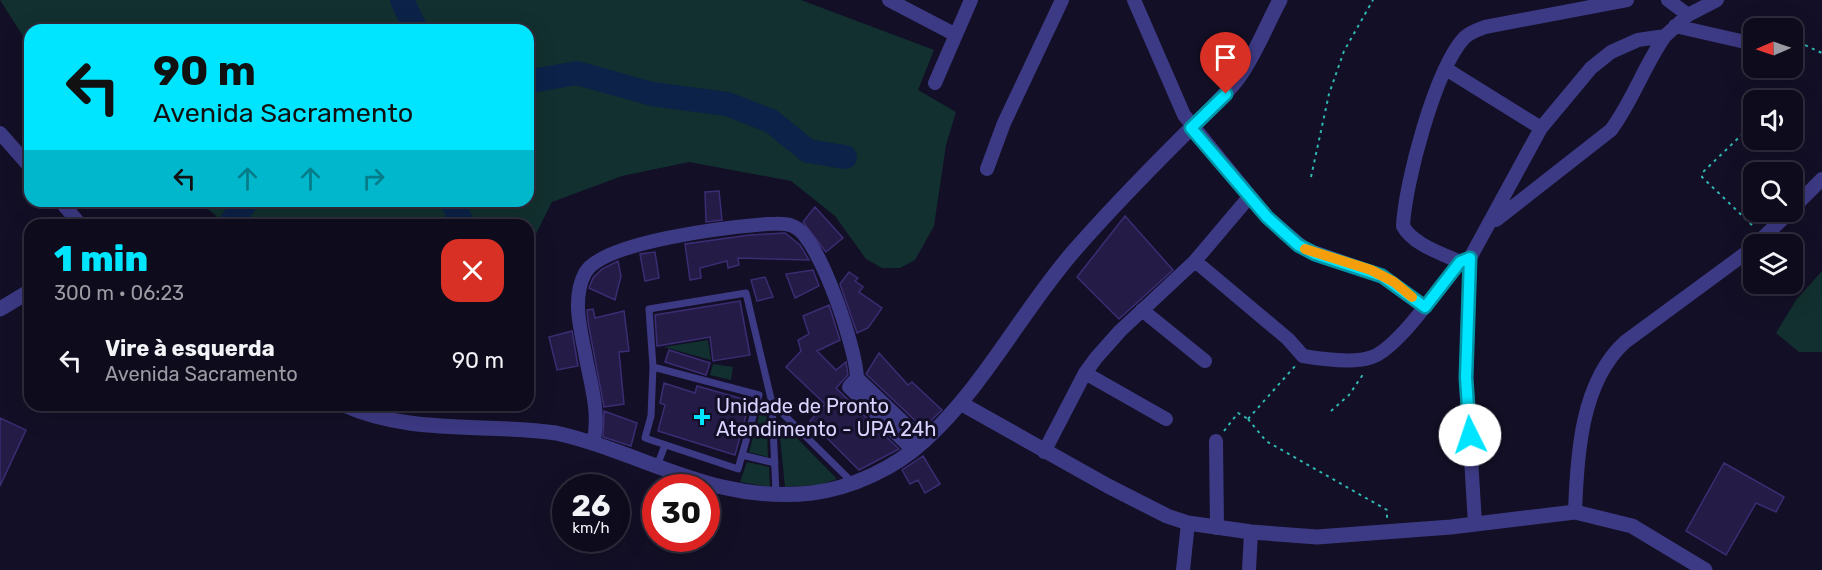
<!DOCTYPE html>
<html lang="pt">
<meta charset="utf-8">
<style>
:root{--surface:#0e0b1c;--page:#1c1929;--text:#f1f3f6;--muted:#9b9ba3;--line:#2e2b3b;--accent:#00e5ff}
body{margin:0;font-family:Rubik,sans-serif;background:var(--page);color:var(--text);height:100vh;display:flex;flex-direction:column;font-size:22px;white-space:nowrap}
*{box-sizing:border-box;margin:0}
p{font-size:20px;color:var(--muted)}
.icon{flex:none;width:33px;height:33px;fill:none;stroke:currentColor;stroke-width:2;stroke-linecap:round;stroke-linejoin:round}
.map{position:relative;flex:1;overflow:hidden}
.panel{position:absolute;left:24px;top:219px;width:510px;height:192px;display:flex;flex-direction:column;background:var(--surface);border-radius:18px;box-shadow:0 6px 24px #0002,0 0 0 2px var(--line)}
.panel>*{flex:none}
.guide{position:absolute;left:24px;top:24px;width:510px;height:183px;border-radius:18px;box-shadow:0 6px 24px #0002,0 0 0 2px var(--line);background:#00e5ff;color:#111;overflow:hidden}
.needle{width:39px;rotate:268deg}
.fabs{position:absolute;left:1743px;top:18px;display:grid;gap:12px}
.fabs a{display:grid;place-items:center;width:60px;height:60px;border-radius:12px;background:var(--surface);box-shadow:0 6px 24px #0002,0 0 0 2px var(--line);font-size:30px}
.speed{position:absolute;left:552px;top:474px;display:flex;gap:12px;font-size:30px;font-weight:700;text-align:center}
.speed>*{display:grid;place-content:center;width:78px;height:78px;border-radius:50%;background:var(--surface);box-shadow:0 6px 24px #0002,0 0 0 2px var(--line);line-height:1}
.speed small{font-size:15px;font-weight:400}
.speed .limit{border:9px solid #d22;background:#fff;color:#111}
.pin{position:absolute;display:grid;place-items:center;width:51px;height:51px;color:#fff;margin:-62px -26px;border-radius:50% 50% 50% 0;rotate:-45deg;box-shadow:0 0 6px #0007}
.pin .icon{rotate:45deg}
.me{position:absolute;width:66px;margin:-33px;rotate:356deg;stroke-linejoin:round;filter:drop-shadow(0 0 4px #0008)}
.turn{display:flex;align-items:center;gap:21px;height:126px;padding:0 30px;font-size:27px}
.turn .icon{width:78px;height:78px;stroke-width:2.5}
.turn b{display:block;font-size:42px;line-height:51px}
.lanes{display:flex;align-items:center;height:57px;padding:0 30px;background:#0003;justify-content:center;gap:30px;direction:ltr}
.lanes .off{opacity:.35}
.round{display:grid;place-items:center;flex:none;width:63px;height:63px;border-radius:18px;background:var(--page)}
.head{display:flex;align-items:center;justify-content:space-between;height:102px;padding:0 30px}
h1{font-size:36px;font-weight:800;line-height:45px;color:var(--accent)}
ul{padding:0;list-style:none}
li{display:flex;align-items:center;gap:18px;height:78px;padding:0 30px}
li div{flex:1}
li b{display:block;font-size:22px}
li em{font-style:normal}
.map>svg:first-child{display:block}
.green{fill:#12302f}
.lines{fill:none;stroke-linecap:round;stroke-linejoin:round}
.river{stroke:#0c2248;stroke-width:24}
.building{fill:#241b47;stroke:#3b2d73;stroke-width:1.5}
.path{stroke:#2fb8b0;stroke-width:2;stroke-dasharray:3 4.5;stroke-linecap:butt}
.service{stroke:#3d3a85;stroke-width:7}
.minor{stroke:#3d3a85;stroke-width:14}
.tertiary{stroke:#3d3a85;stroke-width:15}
.route-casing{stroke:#0095a6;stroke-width:15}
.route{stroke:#00e5ff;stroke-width:10}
.slow{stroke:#f59e0b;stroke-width:10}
.poi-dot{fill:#00e5ff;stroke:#130f26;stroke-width:2}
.labels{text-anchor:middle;stroke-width:6;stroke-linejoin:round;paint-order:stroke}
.poi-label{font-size:20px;fill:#d9d4ff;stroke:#130f26;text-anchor:start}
</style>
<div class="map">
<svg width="1822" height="570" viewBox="0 0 1822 570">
<rect width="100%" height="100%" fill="#130f26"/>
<path class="green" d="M0 0H801L934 50 918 90 956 112 946 145 934 226 915 260 900 268H882L866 259 835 216 791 181 689 162 622 176 552 202 528 250V225H227L198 201H528V30H30V47Z
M1822 271V352H1799L1776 333 1796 300Z
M708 340 711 360 664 347Z
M713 364 733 367 731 380 710 375Z
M763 401H766L768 457 749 452Z
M785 426 837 479 819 485 785 487 779 428Z
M747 462 769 467 770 487 740 482Z"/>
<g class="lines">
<path class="river" d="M402 0 416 30
M528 79 537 80 577 73 652 94 727 104 771 121 808 151 845 157
M452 201 463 225
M229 225 247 201"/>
</g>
<path class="building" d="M719 191 722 220 706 222 705 192Z
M815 207 843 238 826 252 803 222Z
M1125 216 1173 270 1119 319 1077 277Z
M785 233 800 245 809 260 738 258 739 265 728 268 727 261 700 268 701 278 690 280 685 244 750 235Z
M655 252 659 278 645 281 640 254Z
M618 261 621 276 615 300 589 288 593 278 602 269Z
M813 270 819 286 795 298 786 274Z
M849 272 858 278 855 281 863 287 859 292 882 308 868 328 857 333 840 284Z
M765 277 773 297 757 301 751 280Z
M740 301 750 355 713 361 710 337 657 346 655 315Z
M829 305 840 340 817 351 836 370 846 362 848 375 836 388 899 449 859 470 810 421 825 404 786 367 801 351 798 340 809 334 803 316Z
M593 309 595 318 624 311 629 351 619 352 624 404 604 407 588 322 587 310Z
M572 331 578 366 557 370 549 337Z
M669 350 710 363 706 375 665 362Z
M879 353 908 385 912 382 942 410 923 428 866 374Z
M664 383 695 393 697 386 750 401 735 455 658 431 665 405 660 403Z
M604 411 637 423 631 446 603 437Z
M0 418 26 430 0 486Z
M923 456 940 484 925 493 918 480 910 484 902 470Z
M1724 463 1784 497 1776 512 1756 503 1726 555 1686 531Z"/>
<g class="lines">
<path class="path" d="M1792 44 1796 41 1822 53
M1754 123 1702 173V177L1754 227
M1311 177 1329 94 1344 51 1373 0
M1331 411 1349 395 1364 373
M1248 419 1266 441 1387 510V519
M1248 419 1296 365
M1224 431 1238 413 1248 419"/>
<path class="service" d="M653 367 649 309 746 293 772 403 776 493
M772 403 852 482
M742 455 738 469 645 438 651 416 653 367 759 395 742 455 775 463
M657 466 665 445"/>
<path class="minor" d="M889 0 956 35
M1134 0 1184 115 1267 217 1305 249 1382 276 1425 307
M1668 0 1688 15
M1675 26 1754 44
M1446 69 1541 128
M935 83 971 0
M0 133 30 167
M987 169 1004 123 1062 0
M60 201 81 225
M1792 209 1822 179
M1496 220 1611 130C1633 100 1644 66 1665 36
M1756 244 1790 212
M1470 258 1466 378 1475 523
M1195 261 1288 339 1303 356C1321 359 1354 364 1372 357 1398 348 1441 285 1460 262L1470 258 1541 128 1591 68 1611 52 1638 40 1665 36 1688 15 1717 0
M1460 262C1443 254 1412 244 1403 226 1405 183 1435 70 1464 38 1470 32 1477 30 1485 27L1627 0
M1142 310 1205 361
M1085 373 1166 419
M857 378 849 387 913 450
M857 378 924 442
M1216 441 1217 528
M593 443C601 414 590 382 585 353 580 327 572 298 585 273 603 241 730 227 767 224 777 224 789 222 798 229 822 247 856 348 857 378
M1044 452 1085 373 1096 358 1120 331 1195 261 1250 196
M1575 512C1577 455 1581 382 1625 342L1754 247
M1183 570 1188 523
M1249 570 1251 532"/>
<path class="tertiary" d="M0 309 30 291
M962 404 1108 486 1167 516 1188 523 1251 532 1317 537 1451 527 1575 512 1632 526 1705 570
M344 405C409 435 486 423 556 433 645 453 712 504 812 493 852 488 895 468 924 441 984 387 1021 312 1073 252 1107 213 1143 176 1179 140 1200 119 1222 100 1239 77 1256 53 1266 26 1280 0"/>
</g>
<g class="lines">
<defs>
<path id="route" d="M1226 94 1191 128 1267 217 1298 245 1315 254 1382 276 1425 307 1460 262 1470 258 1466 378 1470 435"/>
</defs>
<use href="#route" class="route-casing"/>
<use href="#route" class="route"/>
<path class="slow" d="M1305 249 1371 270 1394 282 1412 297"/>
</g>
<path class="poi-dot" d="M699 408h6v6h6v6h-6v6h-6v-6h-6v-6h6z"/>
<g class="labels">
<g class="poi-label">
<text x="716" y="413">Unidade de Pronto<tspan x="716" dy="23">Atendimento - UPA 24h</tspan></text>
</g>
</g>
</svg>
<div class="fabs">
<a><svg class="needle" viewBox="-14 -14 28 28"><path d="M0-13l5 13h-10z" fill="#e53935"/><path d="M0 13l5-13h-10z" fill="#9b9ba3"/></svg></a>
<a><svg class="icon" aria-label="sound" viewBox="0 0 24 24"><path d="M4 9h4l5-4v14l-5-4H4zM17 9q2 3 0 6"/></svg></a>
<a><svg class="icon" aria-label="search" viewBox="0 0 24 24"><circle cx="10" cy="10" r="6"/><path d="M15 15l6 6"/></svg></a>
<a><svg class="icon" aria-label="layers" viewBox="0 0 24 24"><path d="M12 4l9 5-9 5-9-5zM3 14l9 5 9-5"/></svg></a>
</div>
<div class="speed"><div>26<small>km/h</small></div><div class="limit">30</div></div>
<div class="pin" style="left:1226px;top:94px;background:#d93025"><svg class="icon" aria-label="arrive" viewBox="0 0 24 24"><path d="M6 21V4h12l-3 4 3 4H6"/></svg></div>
<svg class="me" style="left:1470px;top:435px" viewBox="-20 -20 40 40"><circle r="19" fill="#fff"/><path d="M0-13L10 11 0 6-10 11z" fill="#00e5ff"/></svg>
<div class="guide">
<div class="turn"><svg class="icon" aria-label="left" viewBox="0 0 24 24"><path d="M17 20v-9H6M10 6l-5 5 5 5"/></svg><div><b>90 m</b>Avenida Sacramento</div></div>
<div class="lanes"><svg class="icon" aria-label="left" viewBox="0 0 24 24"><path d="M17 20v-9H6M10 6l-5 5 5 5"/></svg><svg class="icon off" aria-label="ahead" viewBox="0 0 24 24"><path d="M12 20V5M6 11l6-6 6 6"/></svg><svg class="icon off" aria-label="ahead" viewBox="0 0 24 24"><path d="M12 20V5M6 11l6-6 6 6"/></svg><svg class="icon off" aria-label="right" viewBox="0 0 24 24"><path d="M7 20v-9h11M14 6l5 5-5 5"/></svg></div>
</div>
<section class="panel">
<div class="head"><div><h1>1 min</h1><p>300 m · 06:23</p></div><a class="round" style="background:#d93025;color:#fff"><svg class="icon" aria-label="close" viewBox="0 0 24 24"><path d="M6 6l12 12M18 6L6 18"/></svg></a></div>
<ul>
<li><svg class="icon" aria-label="left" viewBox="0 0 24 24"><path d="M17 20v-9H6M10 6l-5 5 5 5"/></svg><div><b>Vire à esquerda</b><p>Avenida Sacramento</p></div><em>90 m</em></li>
</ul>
</section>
</div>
